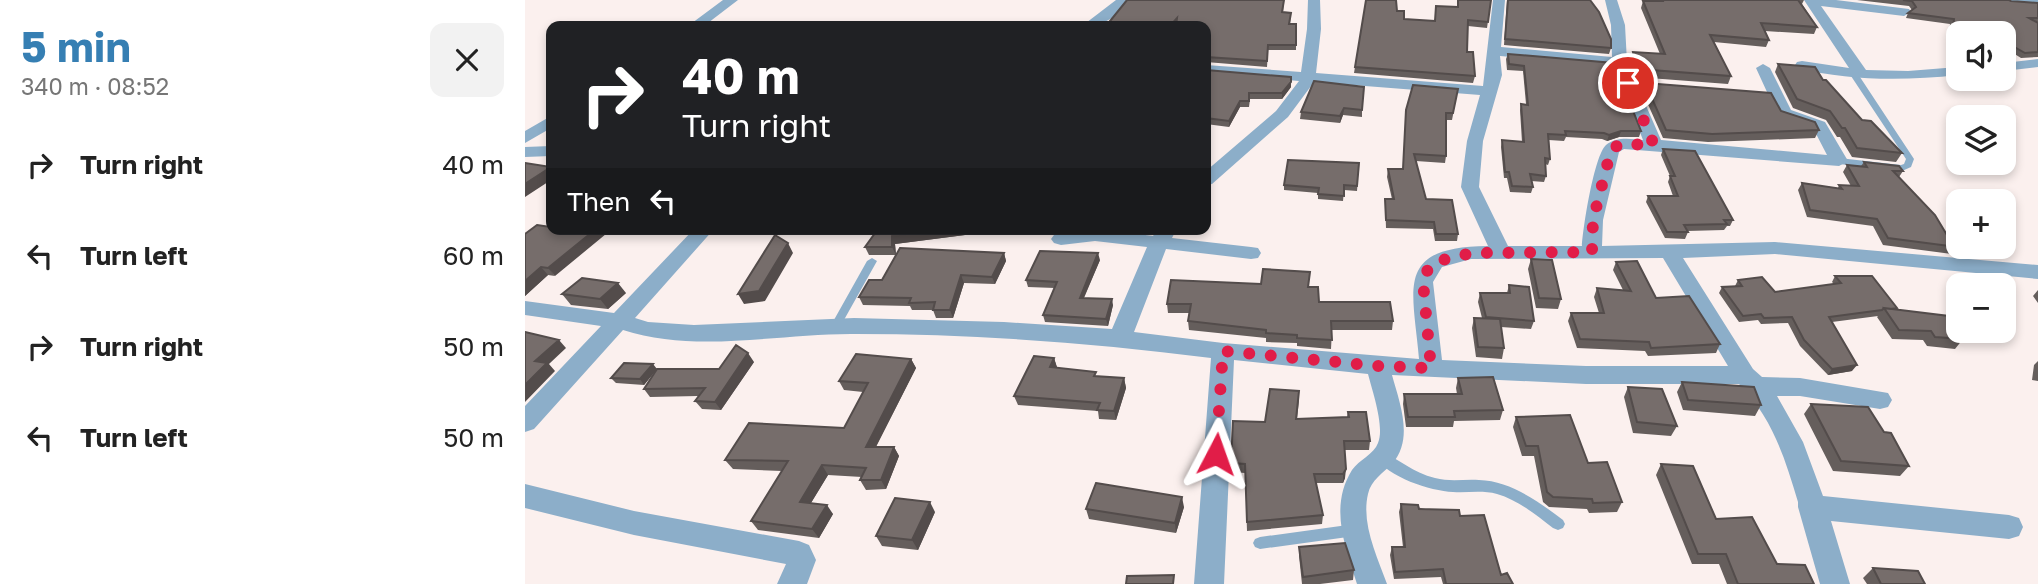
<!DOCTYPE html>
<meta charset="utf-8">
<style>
:root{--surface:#fff;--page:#f2f2f2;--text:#222;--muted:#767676;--accent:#367fb3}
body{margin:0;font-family:"Golos Text",sans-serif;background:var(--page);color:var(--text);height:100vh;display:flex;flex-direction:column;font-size:26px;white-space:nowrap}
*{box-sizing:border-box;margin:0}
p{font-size:23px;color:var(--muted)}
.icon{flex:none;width:38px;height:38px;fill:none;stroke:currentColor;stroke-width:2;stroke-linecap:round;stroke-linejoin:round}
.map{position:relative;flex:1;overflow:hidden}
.panel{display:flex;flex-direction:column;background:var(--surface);width:525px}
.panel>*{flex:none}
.guide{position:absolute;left:21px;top:21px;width:665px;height:214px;border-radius:14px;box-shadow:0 4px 10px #0003;background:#202124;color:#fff;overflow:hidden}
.fabs{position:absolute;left:1421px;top:21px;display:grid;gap:14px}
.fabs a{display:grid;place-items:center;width:70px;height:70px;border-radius:14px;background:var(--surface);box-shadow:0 4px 10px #0003;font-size:35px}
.pin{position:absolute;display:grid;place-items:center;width:60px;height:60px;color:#fff;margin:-30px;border:4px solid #fff;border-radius:50%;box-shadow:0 2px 7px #0007}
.me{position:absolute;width:77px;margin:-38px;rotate:4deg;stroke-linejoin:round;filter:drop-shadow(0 0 5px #0008)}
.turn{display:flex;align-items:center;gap:24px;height:147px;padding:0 21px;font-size:32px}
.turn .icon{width:91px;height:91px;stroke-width:2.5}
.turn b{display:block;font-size:49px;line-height:60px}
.then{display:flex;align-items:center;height:66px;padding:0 21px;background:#0003;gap:14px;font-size:26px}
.round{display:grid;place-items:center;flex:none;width:74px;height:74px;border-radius:14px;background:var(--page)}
.head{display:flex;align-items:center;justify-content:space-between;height:119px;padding:0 21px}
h1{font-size:42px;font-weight:700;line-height:52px;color:var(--accent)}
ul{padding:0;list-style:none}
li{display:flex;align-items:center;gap:21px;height:91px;padding:0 21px}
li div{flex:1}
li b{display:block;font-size:26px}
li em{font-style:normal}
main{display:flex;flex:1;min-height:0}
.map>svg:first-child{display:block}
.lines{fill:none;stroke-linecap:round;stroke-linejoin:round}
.lane{fill:#8caec9;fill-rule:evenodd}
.street{fill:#8caec9;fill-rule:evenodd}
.wall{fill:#655e5c}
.shaded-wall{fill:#534c4b}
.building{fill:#766d6b;stroke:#534c4b;stroke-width:2}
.route{stroke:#e11d48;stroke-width:12;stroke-dasharray:0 21.6}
</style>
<main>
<section class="panel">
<div class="head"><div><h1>5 min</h1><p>340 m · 08:52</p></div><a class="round"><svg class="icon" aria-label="close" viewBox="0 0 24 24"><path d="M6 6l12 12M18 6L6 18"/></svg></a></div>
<ul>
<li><svg class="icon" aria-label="right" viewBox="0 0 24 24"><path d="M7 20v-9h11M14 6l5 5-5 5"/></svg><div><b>Turn right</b></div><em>40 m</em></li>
<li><svg class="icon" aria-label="left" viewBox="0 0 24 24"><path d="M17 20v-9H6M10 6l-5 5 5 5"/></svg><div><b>Turn left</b></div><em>60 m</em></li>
<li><svg class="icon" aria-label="right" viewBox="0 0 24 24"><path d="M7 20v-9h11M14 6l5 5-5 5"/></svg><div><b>Turn right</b></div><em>50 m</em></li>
<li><svg class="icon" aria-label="left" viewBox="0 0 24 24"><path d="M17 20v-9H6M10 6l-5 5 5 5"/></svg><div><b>Turn left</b></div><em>50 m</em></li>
</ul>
</section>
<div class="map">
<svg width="1513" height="584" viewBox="0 0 1513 584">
<rect width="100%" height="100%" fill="#fbf0ee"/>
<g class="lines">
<path class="lane" d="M1325 71H1331L1389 159 1386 167 1377 171 1314 164 1310 161 1314 158 1376 165 1379 164 1381 159 1324 73Z
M347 258 352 261 315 327 314 330H306L305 327 342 261Z
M856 452C875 459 888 473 910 478 925 482 939 479 954 480 986 481 1014 502 1038 520L1040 524 1038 528 1033 530 1028 528C1011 515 993 500 972 494 957 490 943 493 928 492 905 491 863 477 850 457L851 453Z
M830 524 835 526 837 530 835 534 830 536 735 549 730 547 728 543 730 539 735 537Z"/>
<path class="street" d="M198 0H213L179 26H163Z
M591 0H605C592 17 579 26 557 26Z
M783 0H795L796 29 791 73 958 86 968 0H980L976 47 1087 57 1086 25 1080 0H1092L1100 25 1102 62 1136 140 1302 155 1288 128 1253 116 1231 68 1238 64 1245 68 1266 110 1300 122 1323 161 1314 166 1099 149 1094 152 1078 220 1077 246 1250 242 1513 265V279L1250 254 1158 258 1228 369 1237 377 1275 378 1363 393 1367 400 1363 407 1355 409 1275 396H1252L1278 442 1298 496 1484 515 1494 518 1498 527 1494 536 1484 539 1306 521 1325 584H1295L1273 507V502C1260 458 1247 417 1214 384H1061L867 375C875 404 889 439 867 464 858 473 846 480 843 494 836 524 852 556 862 584H832C820 546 804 507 827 470 834 460 849 454 853 443 860 427 847 390 843 374L709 360 699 584H669L686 358C568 343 450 334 331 334 255 333 172 354 98 330L9 429 0 432V406L76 326 0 315V301L89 313 169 229H189L110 318 123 322 169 325 329 318 479 322 587 329 622 247 570 241 536 245 529 243 526 239 529 235C562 226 595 232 628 236L632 230 644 229 649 234 647 238 726 247 733 248 736 253 733 258 726 259 641 249 609 332 698 343 894 359C888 287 869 247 963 246L936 187 942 141 955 95 789 82 763 117 687 184 681 185V171L751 111 774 81 681 73V65L776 72 782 29ZM975 56 1089 66 1118 140C1106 139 1092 136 1081 145 1069 156 1058 228 1057 246H983L954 187 958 141 977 75ZM1138 258 1203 366H1061L917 360 908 282 917 267 946 259Z
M1279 0H1311L1384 9 1386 12 1379 16 1296 6 1341 70 1383 71 1433 67V75C1379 81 1325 81 1272 68L1270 65 1272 62 1277 61 1324 68Z
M1477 0H1513V6L1483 4Z
M1513 59V67L1479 71V63Z
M26 116V128L0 143V131Z
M26 146V156L0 157V147Z
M0 484 109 511 274 541 284 545 291 560 282 584H252L261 564 109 535 0 508Z"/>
</g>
<path class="wall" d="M602 0H759L758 13H766L765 24H771V50H743L742 67 681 62V64V26L651 25 650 26H581Z
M932 0H966L962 28 943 26 942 52 950 76 948 83 829 73 830 67 872 11 879 19 910 21 932 7Z
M982 0H1065L1086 48 1084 54 979 45Z
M1130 0H1279L1277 4 1292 27 1289 34 1240 31 1244 40 1241 47 1189 42 1206 76 1203 84 1111 77 1106 59 1108 52 1135 54 1116 8 1118 1H1130Z
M1332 0H1484L1486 1 1513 3V57L1496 58 1488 53 1479 54V33H1433V57L1422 58 1425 24 1381 18 1383 13 1387 10 1384 6Z
M983 54 1116 131 1114 137H1094L1082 141 1077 139 1041 137 1039 141 1024 140 1025 159 1023 165 1020 164 1021 176 1019 182 1006 181 1008 187 1006 193 985 192 982 178H979L976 147 977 140 997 142 995 110 996 104H1001L998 71 982 70 981 59Z
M1253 64 1298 80 1337 120 1377 153 1371 162 1327 157 1315 137H1312L1301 120 1268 108 1250 72Z
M681 70 766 77V87L757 99H725L724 107H715L704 127 681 124Z
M789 81 837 110V117L818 115 815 123 775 119 776 112Z
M1120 83 1256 111 1294 130 1290 138 1183 142 1138 138 1117 91Z
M933 89 927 120H921V156L920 163 891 161 901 199 933 234 932 241H910L908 229 861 228 860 199H867L862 177 863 169H877Z
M1138 149 1208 220 1205 226H1202L1199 230 1162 231 1163 232 1160 239 1140 238 1121 202 1123 196H1148L1143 182 1145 176 1136 155Z
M1339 162 1378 171 1374 177 1422 235 1447 249 1442 256 1358 245 1348 226 1282 217 1273 190 1277 183 1313 188 1314 185 1326 186 1318 172 1322 165 1336 166Z
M834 163 832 191 819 190 818 201 793 199V193L759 190V185Z
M353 229H439L440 235 370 244 371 255H344L340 247Z
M0 234 30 276 23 275 0 296Z
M479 253 481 261 470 284 439 283 428 318H411L408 310H387L385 306 338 305 334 297 357 280Z
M1006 259 1036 299 1033 309 1011 308 1003 269Z
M575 260 559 298 588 305 583 326 520 322 518 315 530 288 503 287 501 280Z
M1091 262 1131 298 1195 344 1191 353 1123 356 1120 351 1052 348 1043 321 1046 313H1074L1069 297 1072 288 1098 290 1088 270Z
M1310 276 1372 308 1371 309 1438 339 1430 349 1402 346 1398 340 1367 339 1352 317 1353 316 1307 322 1327 371 1303 375 1275 346 1263 323 1236 324 1233 320 1214 322 1194 293 1197 287 1210 286 1213 280 1250 292 1309 284 1307 282Z
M784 281 783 287 794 302 868 321 867 330H807L806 349 772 346V343L741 342V338L664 330 663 321 664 313H643L642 304 736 284Z
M984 285 1009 321 1006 329 976 327 979 348 977 359 951 357 947 328 949 318H957L953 302 955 293H982Z
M1513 290V303L1508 296Z
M101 293 83 309 46 305 37 294Z
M529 358 532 368 572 376 599 378 601 388 591 420 574 419 573 411 493 405 489 396Z
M386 359 391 368 351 447H369L374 456 361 489 341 490 335 480 337 477 303 475 286 503 308 514 294 538 233 530 226 521 257 471 208 469 200 460 319 428 338 392 319 390 314 381Z
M1513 361V381L1507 380 1509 365Z
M229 362 196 410 177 409 170 401 173 396 125 397 119 389 194 369Z
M132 369 119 385 91 383 86 378Z
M933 378 978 410 975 420 929 421 928 427H881L878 404 879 394H932L931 388Z
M1157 382 1236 405 1230 416 1158 410 1152 392Z
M1103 387 1152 426 1146 436 1108 433 1099 397Z
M774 400 772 419 822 417 823 412 845 441 844 450H820V478L818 483H791L798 515 797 524 722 531 720 473 707 472 706 463 740 422Z
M1286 404 1359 432 1384 466 1375 476 1308 471 1279 414Z
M991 417 1063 463 1097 502 1092 512 1064 513 1062 509 1024 507 1018 502 1009 456H997L988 427Z
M1136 464 1191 519 1252 564 1289 584H1202L1194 564H1167L1131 475Z
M876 504 935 516 976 575 988 584H918L916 577 869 579 865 555 867 547H878L874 512Z
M659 507 651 533 564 519 561 509Z
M410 512 393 550 357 546 351 536Z
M774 547 829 570 828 580 795 584H777L774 556Z
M1348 568 1400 584H1342L1338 578Z"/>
<path class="shaded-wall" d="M766 82V87L757 99V93Z
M715 101V107L704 127V121Z
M819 108 818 115 815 123V116Z
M1096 131 1094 137 1082 141 1084 135Z
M26 167V180L0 197V184Z
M71 229H87L30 276 23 268Z
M417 229H439L440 235 370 244 371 255 367 247V236Z
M459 229H481L460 232Z
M263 243 268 253 240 301 219 304 213 294Z
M479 253 481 261 470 284 467 277Z
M573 253 575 260 556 304 555 298Z
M16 267 23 275 0 296V281Z
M436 275 439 283 428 318 425 310Z
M93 283 101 293 83 309 75 299Z
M587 299 588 305 583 326 581 319Z
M34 340 41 348 24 364 30 371 0 402V385L10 361Z
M223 353 229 362 196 410 190 402Z
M529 358 532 367 528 376 525 367Z
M386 359 391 368 346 456 341 447Z
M128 364 132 369 119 385 115 379Z
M1332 365 1327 371 1303 375 1307 369Z
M599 378 601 388 591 420 589 411Z
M369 447 374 456 361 489 356 480Z
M297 465 303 475 281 511 275 502Z
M821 469 820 478 818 483V474Z
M657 497 659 507 651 533 650 523Z
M405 502 410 512 393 550 387 540Z
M302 505 308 514 294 538 287 529Z"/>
<path class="building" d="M602 0H759L757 12 766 13 764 24H771V45H743L742 61 681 57V26H651L652 18 645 26H581Z
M841 0H871L872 11H879V19L910 21 911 6 933 7V0H966L963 22 943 20 942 52H948L950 76 830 67Z
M983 0H1065L1074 12 1086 39V48L980 39Z
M1137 0H1273L1292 27 1236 23 1244 40 1185 35 1206 76 1113 69 1108 52 1140 54 1118 1H1139Z
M1378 0H1484L1486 1 1513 3V18H1504L1513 23V52L1500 53 1491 48 1479 49V33H1433V52H1425L1429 19 1383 13 1391 7 1387 1Z
M983 54 1089 63 1116 131H1096L1084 135 1079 133 1040 131 1041 135 1023 134 1025 159 1020 158 1021 176 1005 174 1008 187 987 186 984 172H980L977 140 999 142 996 104 1003 105 999 66 984 64Z
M1253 64 1290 67 1298 80H1301L1337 120 1346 121 1377 153 1332 148 1320 128H1317L1305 111 1272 99Z
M681 70 766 77V82L757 93H724V101H715L704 121 681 118Z
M789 81 839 87 837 110 819 108 815 116 776 112Z
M1120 83 1246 93 1256 111 1290 122 1294 130 1187 134 1141 130Z
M888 85 933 89 928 113H921V156L889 154 901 199 927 200 933 234H911L909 222 861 220 860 199H869L863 169H878L881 110Z
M1138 149 1170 151 1208 220H1199L1202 224 1159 225 1163 232H1142L1123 196H1153L1145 176H1150Z
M763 160 834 163 832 186 819 185V196L793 194 794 188 759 185Z
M1339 162 1374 166 1378 171H1368L1410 215 1422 235 1433 236V247H1445L1447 249 1363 238 1352 219 1285 210 1277 183 1317 189 1314 185 1334 186 1322 165 1342 167Z
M0 163 26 167 0 184Z
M12 225 26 227V229H71L23 268 16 267 0 281V234Z
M353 229H417L367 236V247H340Z
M250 235 263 243 234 291 213 294Z
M375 248 479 253 467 277 436 275 425 310H408L410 302 384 303 386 298 334 297 344 280H357Z
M515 251 573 253 555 298 587 299 581 319 518 315 532 282 501 280Z
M1006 259 1027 260 1036 299 1014 298Z
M1112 261 1131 298 1164 296 1195 344 1126 348 1124 342 1055 339 1046 313H1079L1072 288 1106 291 1091 262Z
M738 269 785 272 783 287H793L794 302H865L868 321H806L807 340 772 338V335L741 333V330L663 321 666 304H642L646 280 736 284Z
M1310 276H1347L1372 308 1366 309 1359 308 1357 310 1304 317 1332 365 1307 369 1279 340 1267 317 1239 318 1236 314 1218 316 1197 287 1217 286 1213 280 1237 277 1250 292 1316 283Z
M57 278 93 283 75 299 37 294Z
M984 285 1004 287 1009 321 961 317 955 293H985Z
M1359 308 1424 316 1438 339 1410 337 1406 331 1374 330Z
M949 318 975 319 979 348 953 347Z
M0 332 34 340 10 361 22 363 0 385Z
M211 345 223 353 190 402 170 401 180 388 119 389 132 369H194Z
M331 354 386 359 341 447H369L356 480H335L341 468 297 465 275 502 302 505 287 529 226 521 263 461 200 460 224 423 319 428 343 383 314 381Z
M509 356 529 358 525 367 571 372 569 376 599 378 589 411 572 410 575 403 489 396Z
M99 363 128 364 115 379 86 378Z
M968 377 978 410 929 411 930 417H883L879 394H937L933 378Z
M1157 382 1229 387 1236 405 1163 400Z
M1103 387 1137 389 1152 426 1112 422Z
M745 389 774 391 771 419 824 417 823 412H841L845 441H819L821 469 818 474H789L798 515 722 522 720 464 706 463 708 421 740 422Z
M1286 404 1343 407 1359 432 1366 433 1384 466 1316 461Z
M1045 415 1063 463 1082 462 1097 502 1068 503 1067 499 1028 497 1022 492 1013 446H1001L991 417Z
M1136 464 1168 466 1191 519 1227 517 1252 564 1280 565 1289 584H1213L1201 554H1173Z
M571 483 657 497 650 523 561 509Z
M370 498 405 502 387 540 351 536Z
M876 504 893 505 894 509 934 510 935 516 959 515 976 575 982 573 988 584H921L918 569 870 572 867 547H880Z
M820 543 829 570 778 577 774 547Z
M1348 568 1393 571 1400 584H1356Z
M649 575 648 584H601L602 576Z"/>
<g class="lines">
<path class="route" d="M691 454 698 351 853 366 906 368 898 282 903 269 910 262 946 253 1067 252 1068 220 1086 150 1095 144 1129 145 1103 83"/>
</g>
</svg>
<div class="fabs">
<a><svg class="icon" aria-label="sound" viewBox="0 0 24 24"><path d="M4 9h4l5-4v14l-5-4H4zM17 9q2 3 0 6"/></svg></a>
<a><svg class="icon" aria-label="layers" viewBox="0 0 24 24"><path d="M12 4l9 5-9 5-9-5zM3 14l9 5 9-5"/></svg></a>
<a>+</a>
<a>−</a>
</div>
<div class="pin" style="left:1103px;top:83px;background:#d93025"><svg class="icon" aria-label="arrive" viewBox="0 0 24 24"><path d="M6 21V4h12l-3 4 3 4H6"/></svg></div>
<svg class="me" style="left:691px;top:454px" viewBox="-20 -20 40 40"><path d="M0-17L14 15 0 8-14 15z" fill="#e11d48" stroke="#fff" stroke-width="4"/></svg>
<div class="guide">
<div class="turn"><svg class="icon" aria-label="right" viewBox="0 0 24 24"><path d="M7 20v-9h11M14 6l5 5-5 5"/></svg><div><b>40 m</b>Turn right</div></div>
<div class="then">Then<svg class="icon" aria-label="left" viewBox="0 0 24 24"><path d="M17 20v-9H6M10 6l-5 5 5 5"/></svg></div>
</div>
</div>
</main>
